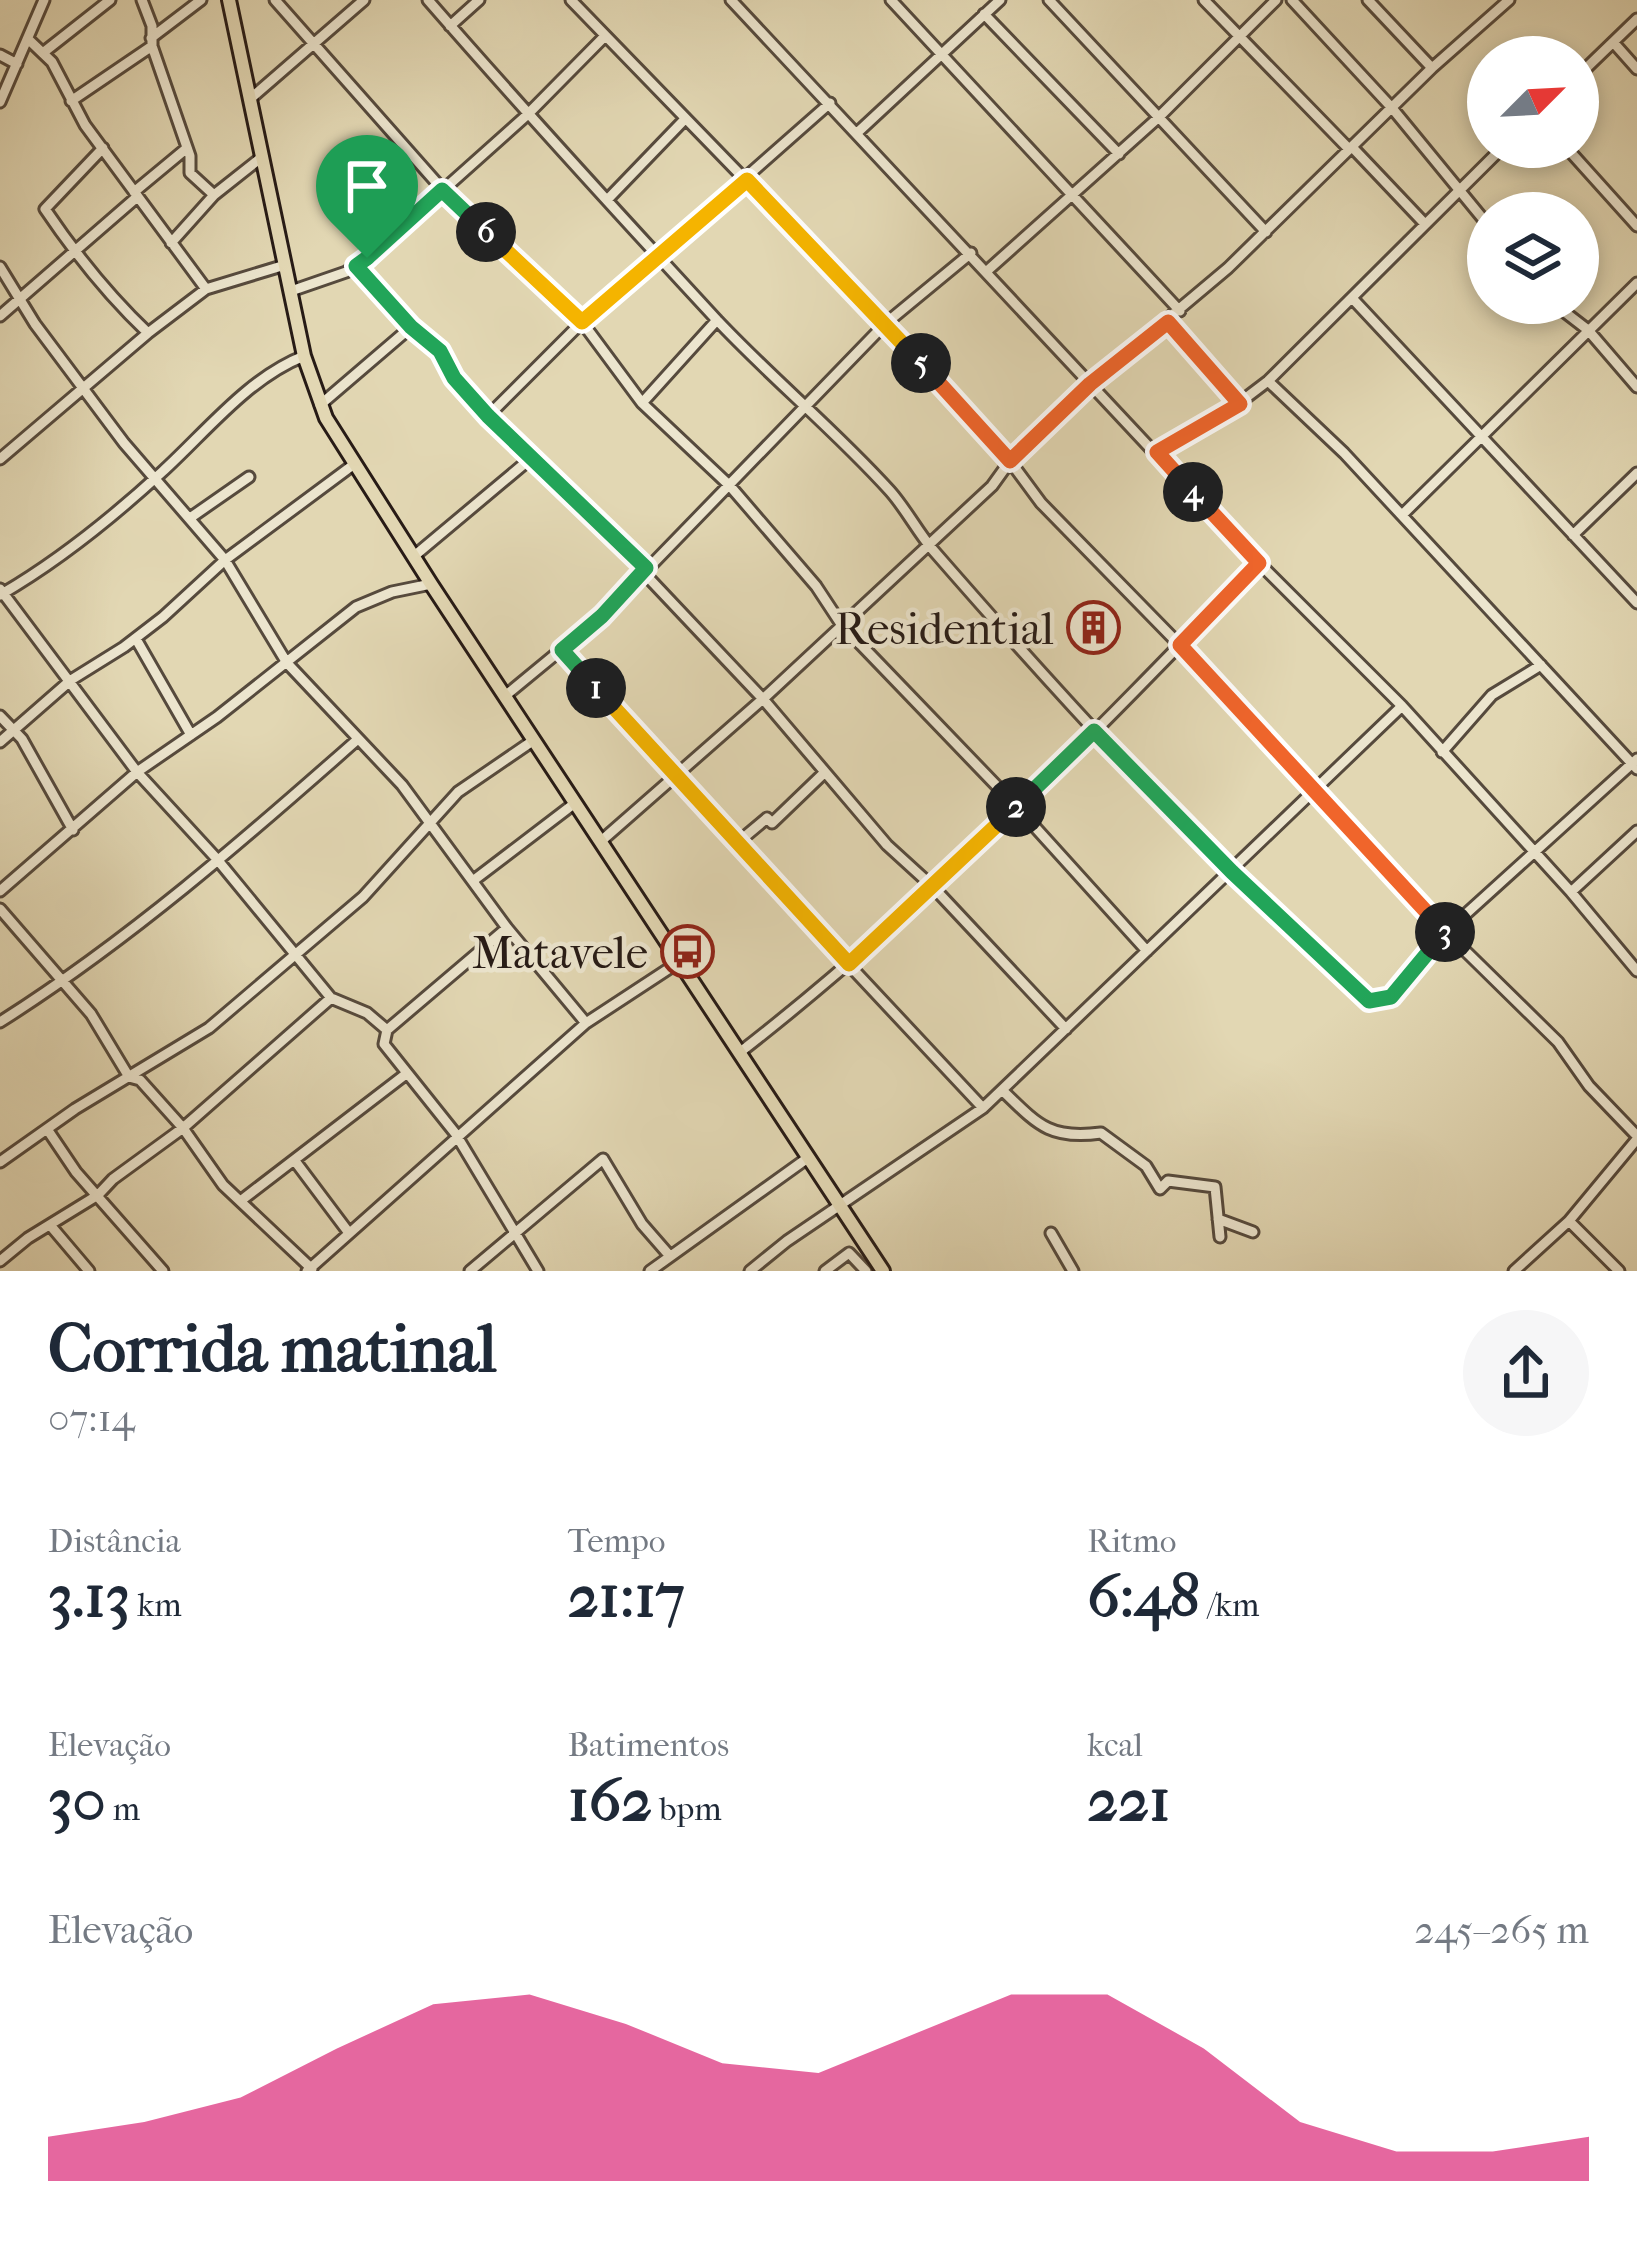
<!DOCTYPE html>
<html lang="pt">
<meta charset="utf-8">
<style>
:root{--surface:#fff;--page:#f6f6f7;--text:#1f2937;--muted:#747a83;--accent:#db2777}
body{margin:0;font-family:"IM FELL French Canon",serif;background:var(--page);color:var(--text);height:100vh;display:flex;flex-direction:column;font-size:45px;white-space:nowrap}
*{box-sizing:border-box;margin:0}
p{font-size:39px;color:var(--muted)}
.icon{flex:none;width:66px;height:66px;fill:none;stroke:currentColor;stroke-width:2;stroke-linecap:round;stroke-linejoin:round}
.map{position:relative;height:1271px;overflow:hidden}
.side{display:flex;flex-direction:column;background:var(--surface);flex:1}
.side>*{flex:none}
.needle{width:78px;rotate:66deg}
.fabs{position:absolute;left:1467px;top:36px;display:grid;gap:24px}
.fabs a{display:grid;place-items:center;width:132px;height:132px;border-radius:50%;background:var(--surface);box-shadow:0 6px 18px #0003;font-size:60px}
.pin{position:absolute;display:grid;place-items:center;width:102px;height:102px;color:#fff;margin:-123px -51px;border-radius:50% 50% 50% 0;rotate:-45deg;box-shadow:0 0 12px #0007}
.pin .icon{rotate:45deg}
.km{position:absolute;width:60px;height:60px;margin:-30px;border-radius:50%;background:#222;color:#fff;font-size:33px;line-height:60px;text-align:center}
.round{display:grid;place-items:center;flex:none;width:126px;height:126px;border-radius:63px;background:var(--page)}
.headline{display:flex;align-items:center;justify-content:space-between;height:204px;padding:0 48px}
h1{font-size:66px;font-weight:700;line-height:90px}
.metrics{display:grid;grid-template-columns:repeat(3,1fr);gap:18px;height:204px;padding:12px 48px}
.metrics div{display:grid;align-content:center}
.metrics b{font-size:60px;font-weight:700}
.metrics small{font-size:33px;font-weight:400}
.metrics p{font-size:33px}
.chart{height:336px;padding:24px 48px}
.chart p{display:flex;justify-content:space-between}
.chart svg{width:100%;height:216px;margin-top:12px;fill:var(--accent);opacity:.7}
.map>svg:first-child{display:block}
.lines{fill:none;stroke-linecap:round;stroke-linejoin:round}
.minor-casing{stroke:#564a3d;stroke-width:15}
.highway-casing{stroke:#271b16;stroke-width:18}
.minor{stroke:#ece5ce;stroke-width:9}
.highway{stroke:#e2d7b3;stroke-width:12}
.split-1-casing{stroke:#fff;stroke-width:24}
.split-2-casing{stroke:#fff;stroke-width:24}
.split-3-casing{stroke:#fff;stroke-width:24}
.split-4-casing{stroke:#fff;stroke-width:24}
.split-5-casing{stroke:#fff;stroke-width:24}
.split-6-casing{stroke:#fff;stroke-width:24}
.split-7-casing{stroke:#fff;stroke-width:24}
.split-1{stroke:#22a559;stroke-width:15}
.split-2{stroke:#f5b400;stroke-width:15}
.split-3{stroke:#22a559;stroke-width:15}
.split-4{stroke:#f0652b;stroke-width:15}
.split-5{stroke:#f0652b;stroke-width:15}
.split-6{stroke:#f5b400;stroke-width:15}
.split-7{stroke:#22a559;stroke-width:15}
.labels{text-anchor:middle;stroke-width:9;stroke-linejoin:round;paint-order:stroke}
.poi-label{font-size:45px;fill:#271b16;stroke:#ece5ce;text-anchor:end}
</style>
<div class="map">
<svg width="1637" height="1271" viewBox="0 0 1637 1271">
<rect width="100%" height="100%" fill="#e2d7b3"/>
<filter id="stains"><feTurbulence type="fractalNoise" baseFrequency=".00167" numOctaves="4"/><feColorMatrix values="0 0 0 0 .2 0 0 0 0 .09 0 0 0 0 .02 0 0 0 .5 -.17"/></filter>
<radialGradient id="worn" r=".72"><stop offset=".6" stop-color="#630" stop-opacity="0"/><stop offset="1" stop-color="#630" stop-opacity=".3"/></radialGradient>
<g class="lines">
<defs>
<path id="minor" d="M142,0l10,26v20l38,110v17l24,22
M275,0l168,190 139,132 60,81 88,83 86,100 25,38 175,182 131,145
M428,0c94,108 190,213 287,318 56,60 120,112 175,173 16,18 27,40 43,59 135,155 276,309 429,447l15,5 14,-5 55,-65 191,-173
M571,0l314,324 125,137 31,42 166,170 239,259 112,110 31,44 48,50
M731,0l506,541 165,165 169,186 66,79
M891,0l289,311
M1049,0l217,232
M1204,0l145,149
M1292,0l100,108 96,117
M1368,0l64,68
M984,14l135,140
M450,26l29,-26
M151,38l50,-38
M28,39l24,23 33,63 121,164
M1613,42l24,27
M44,52l66,-52
M0,55l17,9
M1578,76l59,-57
M250,99l114,-99
M71,101l81,-55
M0,102l44,-102
M858,132l142,-132
M1352,147l73,77
M1566,147l71,79
M103,148l-58,61c31,46 63,86 103,124
M134,192l53,-44
M607,200l78,-81
M171,243l43,-48 48,-38
M356,266l55,61 29,24 14,27 34,38 158,153
M0,267l35,57 89,119 101,117 62,103 115,122 105,143 79,95
M987,271l172,-154 117,-117
M291,291l55,-19 21,-14 160,-143 78,-79
M1352,298l285,305
M1553,303l35,27 49,57
M0,316l137,-119
M1168,322l72,82
M1268,381l76,72 293,316
M642,403l75,-83
M320,405l91,-78
M488,416l94,-94 248,-219
M1157,453l61,-34 50,-38 235,-234
M0,459l148,-126 58,-44 79,-24
M1402,515l235,-232
M190,518l59,-41
M1573,535l64,-62
M413,557l117,-98
M643,572l120,127 124,146 46,42 133,142
M0,589l137,183 79,86 115,140 36,15 20,17 -3,14 71,89 83,138
M0,595c57,-33 113,-78 162,-123 44,-40 86,-94 142,-116
M136,639l55,96
M562,650l174,194 247,264
M505,696l97,-80 283,-292 86,-71
M0,716l22,23 51,91
M0,742l71,-62 53,-33 39,-30 62,-57 128,-95
M1442,752l50,-57 49,-30
M600,842l163,-143 229,-213 18,-25 80,-77 138,-116 204,-200 77,-68
M736,844l31,-26 5,5 52,-50
M474,880l101,-77
M0,891l137,-119 80,-55 139,-110 36,-15 39,-8
M1571,892l66,-61
M0,909l91,105 38,63 11,3 43,48 40,57 89,84
M0,1022c128,-81 245,-183 358,-283
M387,1030l120,-102
M739,1053c188,-146 355,-319 520,-490
M1002,1090c36,35 48,50 99,43l45,33 14,23 8,-8 47,6 5,50
M47,1129l29,43 87,99
M295,1161l54,72
M0,1162l75,-53 134,-81 154,-131 95,-105 76,-52
M243,1199l163,-125
M1218,1219l35,13
M1569,1221l50,50
M50,1225l39,46
M1051,1233l22,38
M0,1261l28,-23 70,-43 15,-16 70,-51 148,-130
M307,1271l279,-248 93,-61
M470,1271l133,-112 39,65 27,31
M650,1271l159,-114
M750,1271l37,-30 196,-133 419,-402
M825,1271l24,-18 17,18
M1514,1271l55,-50 68,-82"/>
<path id="highway" d="M229,0l75,356 22,62 105,166 452,687"/>
</defs>
<use href="#minor" class="minor-casing"/>
<use href="#highway" class="highway-casing"/>
<use href="#minor" class="minor"/>
<use href="#highway" class="highway"/>
</g>
<g class="lines">
<defs>
<path id="split-1" d="M367,258l-11,8 55,61 29,24 14,27 34,38 158,152 -44,48 -40,34 34,38"/>
<path id="split-2" d="M596,688l253,276 167,-157"/>
<path id="split-3" d="M1016,807l78,-76 138,141 137,129 22,-4 54,-65"/>
<path id="split-4" d="M1193,492l66,71 -79,82 265,287"/>
<path id="split-5" d="M921,363l89,98 80,-77 78,-62 72,82 -83,48 36,40"/>
<path id="split-6" d="M486,232l96,90 165,-142 174,183"/>
<path id="split-7" d="M367,258l75,-68 44,42"/>
</defs>
<use href="#split-1" class="split-1-casing"/>
<use href="#split-2" class="split-2-casing"/>
<use href="#split-3" class="split-3-casing"/>
<use href="#split-4" class="split-4-casing"/>
<use href="#split-5" class="split-5-casing"/>
<use href="#split-6" class="split-6-casing"/>
<use href="#split-7" class="split-7-casing"/>
<use href="#split-1" class="split-1"/>
<use href="#split-2" class="split-2"/>
<use href="#split-3" class="split-3"/>
<use href="#split-4" class="split-4"/>
<use href="#split-5" class="split-5"/>
<use href="#split-6" class="split-6"/>
<use href="#split-7" class="split-7"/>
</g>
<defs>
<symbol id="building-ring" viewBox="-11 -11 22 22"><circle r="9.5" fill="#ece5ce" stroke="#8f2418" stroke-width="1.5"/><path d="M-4-6H4V6H1V3H-1V6H-4ZM-2.5-4.3h1.7v1.8h-1.7ZM.8-4.3h1.7v1.8H.8ZM-2.5-1h1.7V.8h-1.7ZM.8-1h1.7V.8H.8Z" fill="#8f2418"/></symbol>
<symbol id="bus-ring" viewBox="-11 -11 22 22"><circle r="9.5" fill="#ece5ce" stroke="#8f2418" stroke-width="1.5"/><path d="M-5-6H5V4H4V6H2V4H-2V6H-4V4H-5ZM-3.5-4V0h7V-4ZM-3.5 1.2v1.5H-2V1.2ZM2 1.2v1.5H3.5V1.2Z" fill="#8f2418"/></symbol>
</defs>
<g fill-rule="evenodd">
<use href="#building-ring" x="1064" y="598" width="59" height="59"/>
<use href="#bus-ring" x="658" y="922" width="59" height="59"/>
</g>
<g class="labels">
<g class="poi-label">
<text x="1054" y="644">Residential</text>
<text x="648" y="968">Matavele</text>
</g>
</g>
<rect width="100%" height="100%" filter="url(#stains)"/>
<rect width="100%" height="100%" fill="url(#worn)"/>
</svg>
<div class="fabs">
<a><svg class="needle" viewBox="-14 -14 28 28"><path d="M0-13l5 13h-10z" fill="#e53935"/><path d="M0 13l5-13h-10z" fill="#747a83"/></svg></a>
<a><svg class="icon" aria-label="layers" viewBox="0 0 24 24"><path d="M12 4l9 5-9 5-9-5zM3 14l9 5 9-5"/></svg></a>
</div>
<div class="pin" style="left:367px;top:258px;background:#1e9e55"><svg class="icon" aria-label="arrive" viewBox="0 0 24 24"><path d="M6 21V4h12l-3 4 3 4H6"/></svg></div>
<b class="km" style="left:596px;top:688px">1</b>
<b class="km" style="left:1016px;top:807px">2</b>
<b class="km" style="left:1445px;top:932px">3</b>
<b class="km" style="left:1193px;top:492px">4</b>
<b class="km" style="left:921px;top:363px">5</b>
<b class="km" style="left:486px;top:232px">6</b>
</div>
<section class="side">
<div class="headline"><div><h1>Corrida matinal</h1><p>07:14</p></div><a class="round"><svg class="icon" aria-label="share" viewBox="0 0 24 24"><path d="M12 15V3M7 8l5-5 5 5M5 13v7h14v-7"/></svg></a></div>
<div class="metrics">
<div><p>Distância</p><b>3.13<small> km</small></b></div>
<div><p>Tempo</p><b>21:17</b></div>
<div><p>Ritmo</p><b>6:48<small> /km</small></b></div>
</div>
<div class="metrics">
<div><p>Elevação</p><b>30<small> m</small></b></div>
<div><p>Batimentos</p><b>162<small> bpm</small></b></div>
<div><p>kcal</p><b>221</b></div>
</div>
<div class="chart"><p><span>Elevação</span>245–265 m</p>
<svg viewBox="0 0 160 44" preserveAspectRatio="none"><path d="M0 44V35L10 32L20 27L30 17L40 8L50 6L60 12L70 20L80 22L90 14L100 6L110 6L120 17L130 32L140 38L150 38L160 35V44z"/></svg>
</div>
</section>
